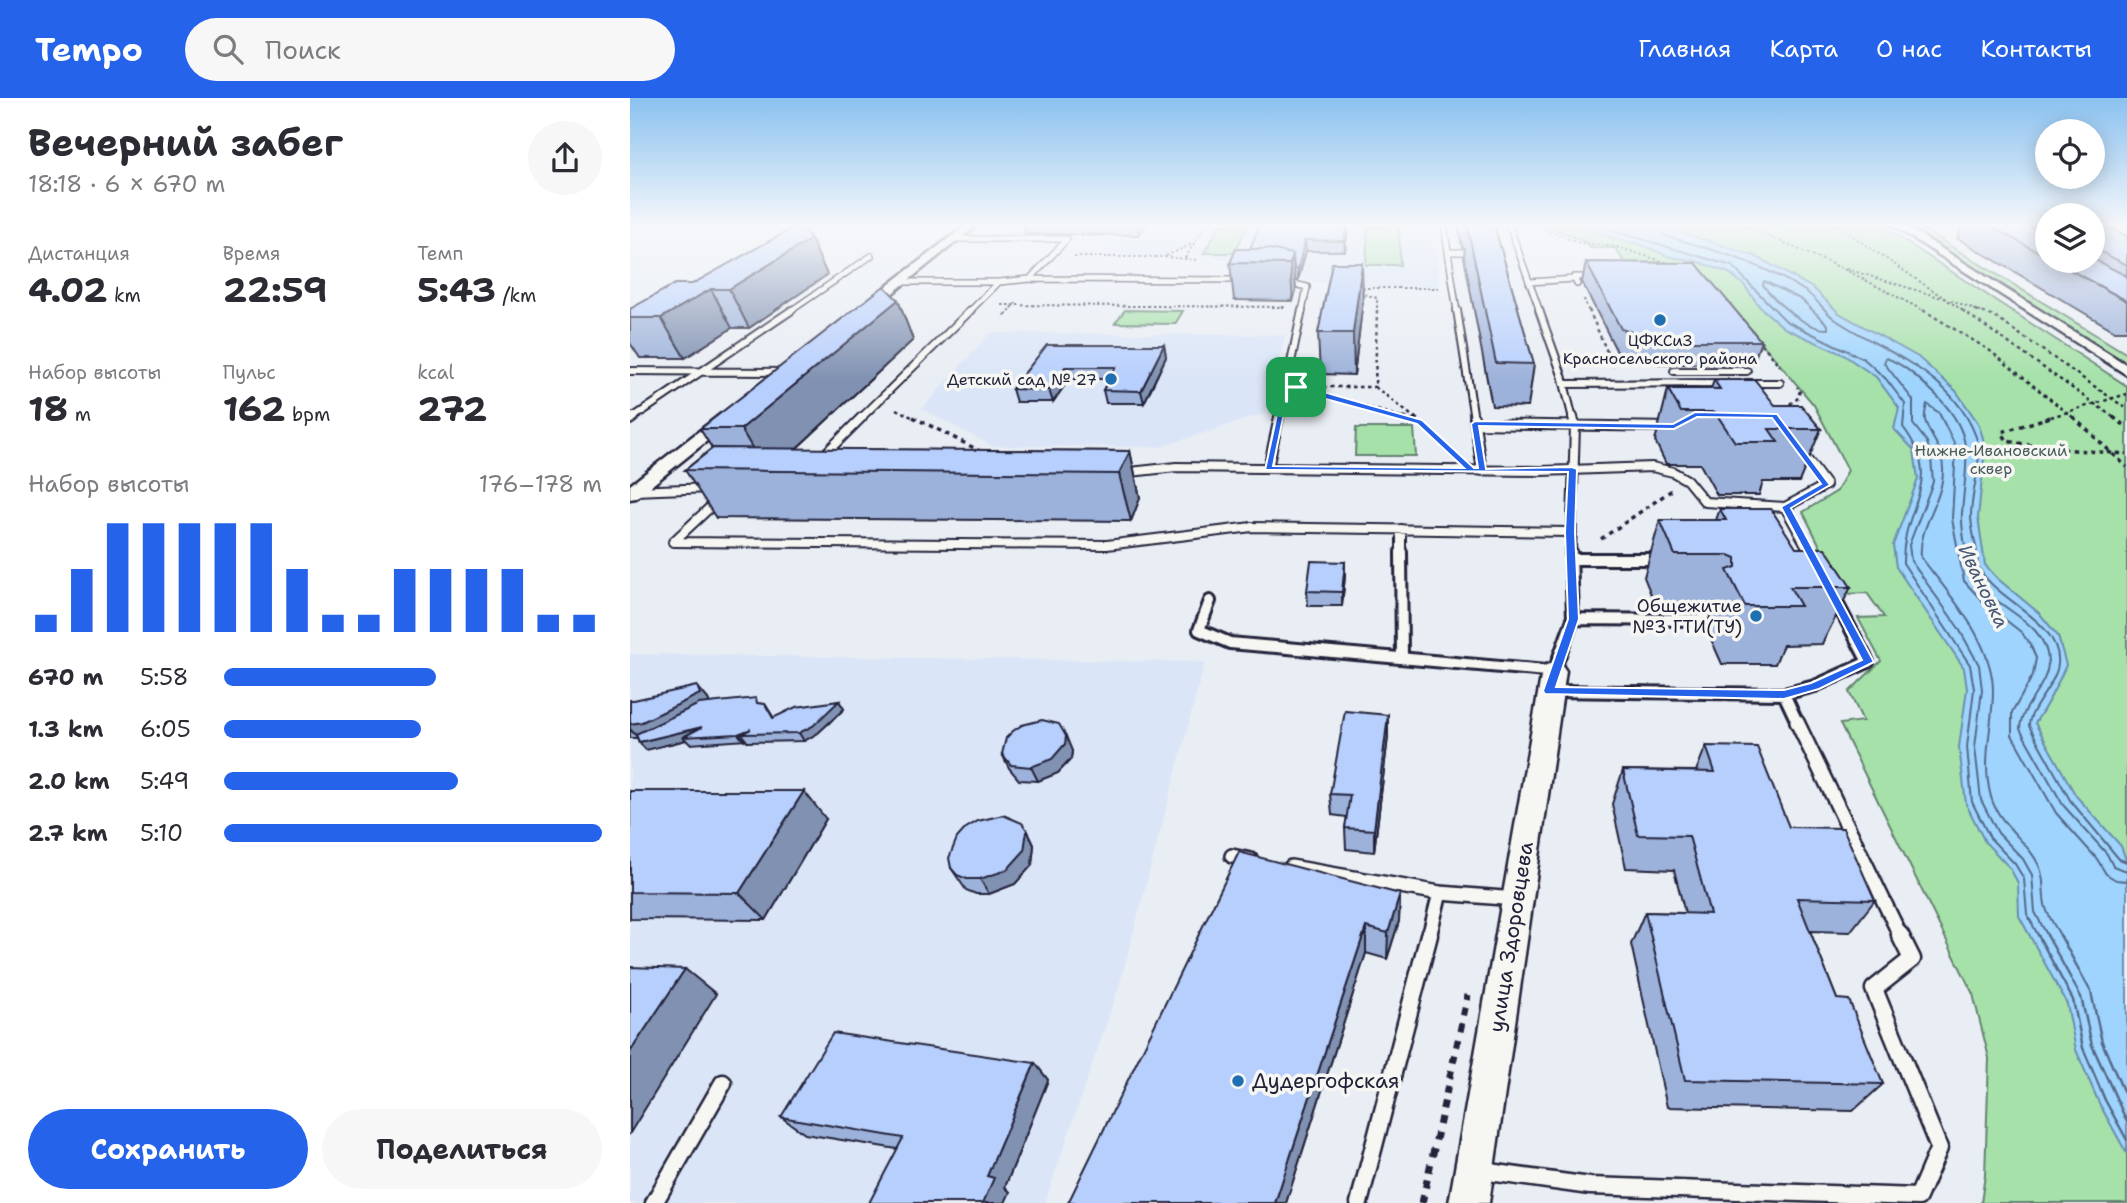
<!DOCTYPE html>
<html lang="ru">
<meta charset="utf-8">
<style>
:root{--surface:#fff;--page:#f7f7f7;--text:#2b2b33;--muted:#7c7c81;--accent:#2563eb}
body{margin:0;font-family:"Shantell Sans",sans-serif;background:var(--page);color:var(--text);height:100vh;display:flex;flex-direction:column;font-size:26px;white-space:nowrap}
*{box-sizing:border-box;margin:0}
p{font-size:23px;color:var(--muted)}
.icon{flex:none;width:38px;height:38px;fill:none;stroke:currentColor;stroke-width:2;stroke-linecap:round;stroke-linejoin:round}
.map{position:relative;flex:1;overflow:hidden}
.details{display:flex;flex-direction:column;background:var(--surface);width:630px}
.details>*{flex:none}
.buttons{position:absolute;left:1405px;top:21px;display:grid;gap:14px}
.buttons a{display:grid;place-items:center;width:70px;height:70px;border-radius:50%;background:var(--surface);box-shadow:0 4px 18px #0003;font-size:35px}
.pin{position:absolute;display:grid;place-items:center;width:60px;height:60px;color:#fff;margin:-30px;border-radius:14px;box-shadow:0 4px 10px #0006}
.round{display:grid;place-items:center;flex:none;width:74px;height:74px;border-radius:37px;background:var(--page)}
.summary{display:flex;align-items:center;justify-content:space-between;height:119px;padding:0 28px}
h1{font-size:38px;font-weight:700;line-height:52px}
.metrics{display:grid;grid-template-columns:repeat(3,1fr);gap:10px;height:119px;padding:7px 28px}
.metrics div{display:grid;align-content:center}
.metrics b{font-size:35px;font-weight:700}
.metrics small{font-size:19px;font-weight:400}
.metrics p{font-size:19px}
.chart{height:196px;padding:14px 28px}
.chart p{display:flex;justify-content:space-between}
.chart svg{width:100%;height:126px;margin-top:7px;stroke:var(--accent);stroke-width:6}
.cta{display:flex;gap:14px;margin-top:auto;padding:14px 28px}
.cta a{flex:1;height:80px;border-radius:42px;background:var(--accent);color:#fff;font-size:28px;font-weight:700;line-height:80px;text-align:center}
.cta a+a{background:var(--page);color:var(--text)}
ul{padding:0 28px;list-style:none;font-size:23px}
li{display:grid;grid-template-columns:112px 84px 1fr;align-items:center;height:52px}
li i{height:18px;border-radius:9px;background:var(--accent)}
header{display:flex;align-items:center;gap:42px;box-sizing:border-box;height:98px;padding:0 35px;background:var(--accent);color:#fff}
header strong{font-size:33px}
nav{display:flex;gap:38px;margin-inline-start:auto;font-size:24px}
.search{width:490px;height:63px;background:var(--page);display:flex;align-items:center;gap:18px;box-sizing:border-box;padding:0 24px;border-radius:38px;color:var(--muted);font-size:26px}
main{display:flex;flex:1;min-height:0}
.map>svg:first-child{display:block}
.built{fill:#dae5f7}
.green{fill:#a5e1a8;stroke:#648272;stroke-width:2}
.water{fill:#9ed4fd;stroke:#6c8daf;stroke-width:2}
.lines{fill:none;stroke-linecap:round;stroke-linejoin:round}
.shore-far1{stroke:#546989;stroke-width:2}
.shore{stroke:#546989;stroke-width:2.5}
.service-far5-casing{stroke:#22223b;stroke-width:8}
.service-far4-casing{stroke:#22223b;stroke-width:10}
.service-far3-casing{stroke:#22223b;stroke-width:12}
.service-far2-casing{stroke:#22223b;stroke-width:16}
.service-far1-casing{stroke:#22223b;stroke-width:18}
.service-casing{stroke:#22223b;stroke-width:21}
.minor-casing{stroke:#22223b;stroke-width:5}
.path-far3{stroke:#22223b;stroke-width:2;stroke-dasharray:2.5 2.5;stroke-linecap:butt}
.path-far2{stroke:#22223b;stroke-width:2.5;stroke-dasharray:3.5 3.5;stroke-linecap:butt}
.path-far1{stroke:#22223b;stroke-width:3.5;stroke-dasharray:4.5 4.5;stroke-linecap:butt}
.path{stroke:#22223b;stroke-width:7;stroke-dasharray:8 8;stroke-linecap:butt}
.service-far5{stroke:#f6f6f2;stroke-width:5}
.service-far4{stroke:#f6f6f2;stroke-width:6}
.service-far3{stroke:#f6f6f2;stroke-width:8}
.service-far2{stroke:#f6f6f2;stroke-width:10}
.service-far1{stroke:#f6f6f2;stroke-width:13}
.service{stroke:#f6f6f2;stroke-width:16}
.minor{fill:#f6f6f2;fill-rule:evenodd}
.wall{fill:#9db2da;stroke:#22223b;stroke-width:2}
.shaded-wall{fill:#8091b1;stroke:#22223b;stroke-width:2}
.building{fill:#b7cffd;stroke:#22223b;stroke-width:2}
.route{fill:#2563eb;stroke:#fff;stroke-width:2;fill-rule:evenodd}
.poi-dot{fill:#1f6fb2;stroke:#f6f6f2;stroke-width:2.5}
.labels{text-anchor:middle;stroke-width:7;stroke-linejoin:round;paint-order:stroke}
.far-poi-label{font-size:16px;fill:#22223b;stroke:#f6f6f2}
.far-park-label{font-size:16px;fill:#495b5c;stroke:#f6f6f2}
.poi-label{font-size:18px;fill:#22223b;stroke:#f6f6f2;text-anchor:end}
.water-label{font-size:19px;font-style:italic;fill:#475775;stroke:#f6f6f2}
.near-street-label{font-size:21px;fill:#22223b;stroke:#f6f6f2}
.near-poi-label{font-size:21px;fill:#22223b;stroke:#f6f6f2;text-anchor:start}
</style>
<header>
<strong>Tempo</strong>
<div class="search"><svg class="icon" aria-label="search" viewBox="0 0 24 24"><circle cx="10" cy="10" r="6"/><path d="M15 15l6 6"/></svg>Поиск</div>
<nav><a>Главная</a><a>Карта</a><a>О нас</a><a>Контакты</a></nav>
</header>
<main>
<section class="details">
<div class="summary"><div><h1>Вечерний забег</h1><p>18:18 · 6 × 670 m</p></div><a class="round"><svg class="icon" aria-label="share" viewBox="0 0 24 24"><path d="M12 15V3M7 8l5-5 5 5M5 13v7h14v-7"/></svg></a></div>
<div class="metrics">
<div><p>Дистанция</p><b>4.02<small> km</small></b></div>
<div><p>Время</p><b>22:59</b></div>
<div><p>Темп</p><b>5:43<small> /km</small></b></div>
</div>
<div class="metrics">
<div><p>Набор высоты</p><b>18<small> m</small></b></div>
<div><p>Пульс</p><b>162<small> bpm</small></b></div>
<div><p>kcal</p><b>272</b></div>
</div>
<div class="chart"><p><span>Набор высоты</span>176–178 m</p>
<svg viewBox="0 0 160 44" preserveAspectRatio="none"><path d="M5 44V38M15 44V22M25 44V6M35 44V6M45 44V6M55 44V6M65 44V6M75 44V22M85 44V38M95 44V38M105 44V22M115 44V22M125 44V22M135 44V22M145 44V38M155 44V38"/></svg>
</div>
<ul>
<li><b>670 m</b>5:58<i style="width:56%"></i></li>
<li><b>1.3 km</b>6:05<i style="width:52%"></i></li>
<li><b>2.0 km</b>5:49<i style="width:62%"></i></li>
<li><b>2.7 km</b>5:10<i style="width:100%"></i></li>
</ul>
<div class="cta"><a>Сохранить</a><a>Поделиться</a></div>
</section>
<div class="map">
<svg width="1497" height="1105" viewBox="0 0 1497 1105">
<rect width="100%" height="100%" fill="#e9eef4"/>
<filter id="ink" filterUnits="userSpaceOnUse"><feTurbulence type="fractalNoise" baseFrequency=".0143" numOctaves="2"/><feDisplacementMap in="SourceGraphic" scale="14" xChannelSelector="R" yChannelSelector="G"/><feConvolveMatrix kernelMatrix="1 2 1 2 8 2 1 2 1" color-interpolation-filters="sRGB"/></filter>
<g filter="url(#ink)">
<path class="built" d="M367,127h207l-17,27 -25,4h-54l7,-10 -46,-1 3,-4 -94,-1z
M584,127h177l42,5 7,56h-102l-140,-32z
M360,235l295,2 -19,78 -106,34 -168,-1 -70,-37z
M0,556l575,8 -85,321 -75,220h-415z"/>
<path class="green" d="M590,127h28l-14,28h-30z
M916,127h334l247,161v817h-146l4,-28 4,-117 -16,-64 -133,-270 23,-3 -14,-29 32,-31 -23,-43 26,-1 -17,-24 -23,1 -41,-82 34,-21 11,-21 -34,-65 -101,-120 -83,-15 -15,-22h-25l-4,-6z
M1277,127h9l211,129v9z
M738,129h31l1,38h-34z
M495,212l58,1 -8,13 -60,-1z
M726,330h58l2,28h-61z"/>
<path class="water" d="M946,127h82l97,31 58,32 26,25 79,44 38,34 22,32 5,15 1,22 -6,57 7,48 13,14 42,35 18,22 8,29c-9,21 -19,40 -31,58l41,73 45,50 6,17v291l-28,-51 -23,-53 -9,-46 -48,-88 -1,-33 -8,-15 -25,-26 -19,-38 -7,-57 8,-58 -3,-21 -68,-101 -3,-22 25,-66 -4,-29 -20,-21 5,-21 -23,-31 -34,-23 -58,-26 -24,-21 -16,-22 -15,-12 -33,-12 -25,-4 -32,-13 -24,-5z"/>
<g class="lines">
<path class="shore-far1" d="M964,127l138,41 54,55 78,38 22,20 19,25 -2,23c43,57 -1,76 0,136l67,102 4,24 -7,58 5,55 18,36 25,26 9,15 3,35 12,23
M1027,127l5,10c50,14 99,28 143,56 12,8 20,21 31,29 51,34 117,53 140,117 8,23 -5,54 -5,79 0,10 3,21 5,31 1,7 1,16 3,21 16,32 83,53 79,96 -2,21 -29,44 -29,62l41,74 49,59 8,3
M1134,183l38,19 26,25v4c-21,1 -53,-27 -65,-44z
M1418,839l-13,-25 -3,-37 -9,-16 -25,-26 -17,-33 -6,-53 7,-57 -3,-25 -21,-38 -47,-66 -2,-16 24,-63 -2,-24 -4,-16 -14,-18v-24l-29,-37 2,-5c18,6 33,21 47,34 44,42 33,67 29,121 -1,12 4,41 7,53 12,42 77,48 79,95 1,25 -27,43 -28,68l43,76 44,49 6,12 14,5
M1431,839c-5,-9 -12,-19 -15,-29 -4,-11 -1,-25 -5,-37 -9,-28 -41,-43 -50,-74 -10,-36 2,-71 2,-106 0,-50 -44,-96 -72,-134 -3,-29 21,-55 22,-85 1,-26 -13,-33 -18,-52 -1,-4 1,-11 2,-16l12,9 17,34 -4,72 12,62 20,22 37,29 9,12 6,14 -3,17 -21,38v22l44,78 41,46 9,15 10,6 11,1"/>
<path class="shore" d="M1408,837l35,65 10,48 22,52 22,40
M1417,837l34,62 11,48 35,77
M1430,837l31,57 11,50 25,58"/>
<defs>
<path id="service-far5" d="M814,127l13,87
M879,127l31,87
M324,141h113l-37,40 -31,3
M818,154h16
M400,181l214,1
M651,183l26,6 -5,25
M270,184h99l-30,30
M899,184l46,-3
M947,186l-3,-7h23
M159,214l82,-56"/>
<path id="service-far4" d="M827,212l17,109
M909,212l23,65 11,44
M0,273l154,1
M1044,273h73
M1115,285h35
M934,286l162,-1
M1,321l161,-109
M230,321l111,-109
M649,321l23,-109"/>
<path id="service-far3" d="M844,319l8,54
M0,322l4,-3
M845,326l197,3
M191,360l41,-41
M638,370l11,-51
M491,375l55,-6 365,4 111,-4 21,5 14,8 18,22 80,5 41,-22 -26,-35
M4,393l77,-3
M90,400l-47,44 434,3 145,-18 318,5
M1155,409l26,47
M771,431v25
M941,456l4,-128 -2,-9"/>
<path id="service-far2" d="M771,454l1,106
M1180,454l4,8
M941,461h81l10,-3
M580,503l-11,29 31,13 316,28
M943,521l135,1
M924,573l19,-52 -2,-67
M919,593l235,3 14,30
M1154,596l31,-8 53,-24 -33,-63"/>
<path id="service-far1" d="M1167,624l104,215
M602,758l19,4
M661,769l149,26 76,6
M799,839l11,-44"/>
<path id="service" d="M852,1073l108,15 328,11 21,-49 -65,-159 38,-30 -12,-24
M24,1105l69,-120
M729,1105l70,-268"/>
<path id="minor" d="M336,127h11l-109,88h-8v-6z
M1262,127h12l223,140v10z
M97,314l8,5 -2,3 -97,78 -6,1v-14l91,-71z
M924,565l8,2 4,6 -77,532h-40l93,-532 4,-6z"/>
</defs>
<use href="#service-far5" class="service-far5-casing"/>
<use href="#service-far4" class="service-far4-casing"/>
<use href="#service-far3" class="service-far3-casing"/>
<use href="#service-far2" class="service-far2-casing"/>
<use href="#service-far1" class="service-far1-casing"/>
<use href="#service" class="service-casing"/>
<use href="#minor" class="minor-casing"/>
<path class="path-far3" d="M905,127l41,17 41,5 54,17
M1113,127l107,47 76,40
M1206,127l129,87
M1129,133l30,-6
M451,138h23
M536,158l28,-13
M444,159h91l33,3
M555,160l21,-33
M1217,171l95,29
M727,190h82
M730,195l17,5v14
M954,201l5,13
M1321,202l30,12
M372,207l285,2
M379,214l7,-9"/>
<path class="path-far2" d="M747,212l-2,77 41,32
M959,212l25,58
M1293,212l66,40 86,69
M1332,212l154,109
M1346,212l19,7 132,92
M375,218l5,-6
M1127,240l23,28
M672,289h73
M673,291l105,30
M1154,310l13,-9 3,-8 -3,-4
M266,311l20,10
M1414,321l83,-25"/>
<path class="path-far1" d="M283,319l69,35
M772,319l13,4
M784,319l38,35
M1420,319l-48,15 5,9 40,7 80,6
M1443,319l54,50
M1483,319l14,10
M971,441l71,-49"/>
<path class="path" d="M792,1105l46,-208"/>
<use href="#service-far5" class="service-far5"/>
<use href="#service-far4" class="service-far4"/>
<use href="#service-far3" class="service-far3"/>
<use href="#service-far2" class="service-far2"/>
<use href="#service-far1" class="service-far1"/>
<use href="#service" class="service"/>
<use href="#minor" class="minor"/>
</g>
<path class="wall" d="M393,127h123l-7,10 -113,-1z
M828,127h36l40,139 -6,43 -36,-1 -28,-149 1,-9 -3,-1z
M1333,127h85v36h6l73,40v30h-12l-158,-93z
M1463,127l34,11v65l-34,-40z
M718,130l-3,23h-39l-8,29 -3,-1 1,11 -3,11 -59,-1 -4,-37 20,-14z
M181,141l16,36 -78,53h-17l-47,30h-45l-10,-15v-34z
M956,164l175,79 -8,23h-94l-42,-12 -35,-70z
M268,202l15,40 -117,109 334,2 10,47 -9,23 -415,-3 -31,-48 27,-22 -12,-19z
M733,202l-9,75 -34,-1 -2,-41z
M417,247h117l2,12 -22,46h-38l-3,-13 6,-11h-40l-16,23h-37l-4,-13z
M1084,282l61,25 46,24 -22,53h-36l-4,13h-42l-17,-31h-34l-11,-23 13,-52h43z
M1090,411l76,39 55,39 -29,57 -39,1 -8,19h-53l-16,-36 5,-14 -3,-2h-50l-14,-35 16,-57h56z
M715,464v14l-3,30h-34l-1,-15z
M78,601l1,4 56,1 9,14 65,-17 5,8 -26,24 -14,8 -57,1 -1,-2 -56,4 -4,-4 -40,10 -7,-8 -2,-4h-7v-38z
M758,617v22l-14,115 -28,-3 -1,-21 2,-11 -15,-2 -2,-21z
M1076,648l83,81 86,73 -25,32 -40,-1 27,68 46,85 -30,27 -186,-4 -36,-163 14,-32 40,1 -11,-43 -48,-2 -14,-64 11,-34 73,1z
M442,653l-1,8 -13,14 -20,8 -19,-1 -10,-12 -7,-14z
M0,693l196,28 -60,101 -136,-1z
M397,732l7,15 -2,20 -17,19 -26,10h-13l-10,-4 -15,-22z
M770,796l-1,27 -12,38 -21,-6 -80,250h-218z
M405,965l13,17 -43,107 5,5 -113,-43 -92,-15 -24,-17z"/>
<path class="shaded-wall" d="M507,127h9l-7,10z
M717,127h1v3l-3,23 -1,-10z
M181,141l16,36 -78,53 -20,-39z
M675,142l1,11 -8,29v-11z
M663,156l3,36 -3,11 -3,-37z
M732,165l1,37 -9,75 -1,-42z
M81,191l21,39 -47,30 -24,-40z
M268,202l15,40 -141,131h-6l-25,-42z
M534,247l2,12 -22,46 -3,-12z
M435,269l4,12 -16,23 -4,-12z
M500,353l10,47 -9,23 -12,-47z
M715,464v14l-3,30v-14z
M67,588l11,13 3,8 -72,32 -9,-10v-5z
M209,603l5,8 -26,24 -14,8 -5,-8z
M758,617v22l-14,115v-22z
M72,629l-19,10 3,3 -40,10 -7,-8z
M121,631l-10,5 5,6 -2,1 -6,-7z
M436,638l6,15 -1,8 -13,14 -20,8 -7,-14z
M174,693l22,28 -60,101 -27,-27z
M397,732l7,15 -2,20 -17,19 -26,10 -9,-15z
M770,796l-1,27 -12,38 1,-26z
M736,829v26l-80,250h-11z
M55,871l31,25 -86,139v-81z
M405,965l13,17 -43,107 5,5 -5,11h-22l4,-27z"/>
<path class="building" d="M168,127h3l10,14 -82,50h-18l-50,29h-31v-9l45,-25h17z
M630,127h87l-3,16 -39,-1 -7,29h-4l-1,-15 -24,-5h-19z
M837,127h27l40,139 -38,-1z
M1358,127h38l22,11v21z
M1463,127h10l24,11v29l-34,-17z
M606,151h33l24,5 -3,10 -60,-1z
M1463,161l34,17v25l-73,-40h39z
M956,164l110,1 65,78h-96l-44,-12z
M702,165h30l-9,70h-35z
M254,188l14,14 -157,129h-41z
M417,247h117l-23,46 -38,-1 13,-23h-51l-16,23 -37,-1z
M1084,282h41l20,25h26l20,24h-52l9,13h-43l-20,-30h-34l-13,-23h52z
M83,350l417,3 -11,23 -434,-4z
M1090,411h51l25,39h29l26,39h-61l11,19h-56l-18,-36 9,-3v-9l-7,-3h-54l-15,-35h66z
M681,463l34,1 -3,30 -35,-1z
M67,588l3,8 -58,28 -12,2v-24h4z
M126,600l1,5 8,1 8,14 23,-11 43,-6 -26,25 -14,7 -58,1 10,-5 -13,5 -55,3 19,-10 -63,15 -3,-8 63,-30z
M715,613l43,4 -14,115 -29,-2 5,-33 -20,-1z
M412,622l17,4 7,12 -1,8 -13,15 -21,8 -20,-2 -9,-11 4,-16 7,-7 9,-6z
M1076,648l51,1 32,80 54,1 32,72 -78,-2 40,101 12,1 34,84 -198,-4 -40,-168 65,2 -21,-78 -51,-1 -15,-65 92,2z
M0,693h174l-65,102 -109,-1z
M373,717l19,8 5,7 -3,21 -17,19 -27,9h-13l-10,-4 -6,-7 -2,-10 8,-20 9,-10 12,-7z
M609,754l161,42 -12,39 -22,-6 -91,276h-207z
M0,869l55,2 -55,83z
M203,935l202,30 -48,113 7,2 -11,25h-114l34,-65 -122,-21z"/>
</g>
<linearGradient id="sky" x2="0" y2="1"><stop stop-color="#8ac1f0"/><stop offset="0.45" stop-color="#f5f7fa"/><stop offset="1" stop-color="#f5f7fa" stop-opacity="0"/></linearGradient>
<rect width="1497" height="282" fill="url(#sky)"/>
<path class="route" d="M656,286l13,1 123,35 52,48h4l-7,-44 4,-3 198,3 22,-12 82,2 53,71 -39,23 83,154 -55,27 -35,10 -239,-5 -2,-3 25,-72 -3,-87 3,-60 -303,-2 18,-83zM659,291l128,35 47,44 -191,-2zM1067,319l75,1 49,66 -40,23 81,153 -51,23 -27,7 -228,-3 23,-68 -4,-87 2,-63 -5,-2 -86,2 -7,-43 195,3z"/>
<g class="poi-dot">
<circle cx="1030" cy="222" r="7"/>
<circle cx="481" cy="281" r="7"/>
<circle cx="1126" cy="518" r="7"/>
<circle cx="608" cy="983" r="7"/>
</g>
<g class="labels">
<g class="far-poi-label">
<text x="1030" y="248">ЦФКСиЗ<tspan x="1030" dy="18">Красносельского района</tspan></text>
<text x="467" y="287" text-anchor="end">Детский сад № 27</text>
</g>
<g class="far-park-label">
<text x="1361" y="358">Нижне-Ивановский<tspan x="1361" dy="18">сквер</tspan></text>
</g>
<g class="poi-label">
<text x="1112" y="514">Общежитие<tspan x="1112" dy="21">№3 ГТИ(ТУ)</tspan></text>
</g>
<g class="water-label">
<text transform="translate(1354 488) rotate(64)" y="7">Ивановка</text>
</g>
<g class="near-street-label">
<text transform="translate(881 839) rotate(-81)" y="7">улица Здоровцева</text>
</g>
<g class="near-poi-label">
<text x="622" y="990">Дудергофская</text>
</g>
</g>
</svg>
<div class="buttons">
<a><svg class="icon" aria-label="locate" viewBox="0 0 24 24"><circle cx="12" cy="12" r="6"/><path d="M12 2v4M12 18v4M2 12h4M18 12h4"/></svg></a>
<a><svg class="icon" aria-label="layers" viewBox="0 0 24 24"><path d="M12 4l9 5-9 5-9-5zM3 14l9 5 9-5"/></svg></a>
</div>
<div class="pin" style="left:666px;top:289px;background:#1e9e55"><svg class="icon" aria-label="arrive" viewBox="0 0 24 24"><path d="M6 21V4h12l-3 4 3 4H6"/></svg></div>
</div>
</main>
